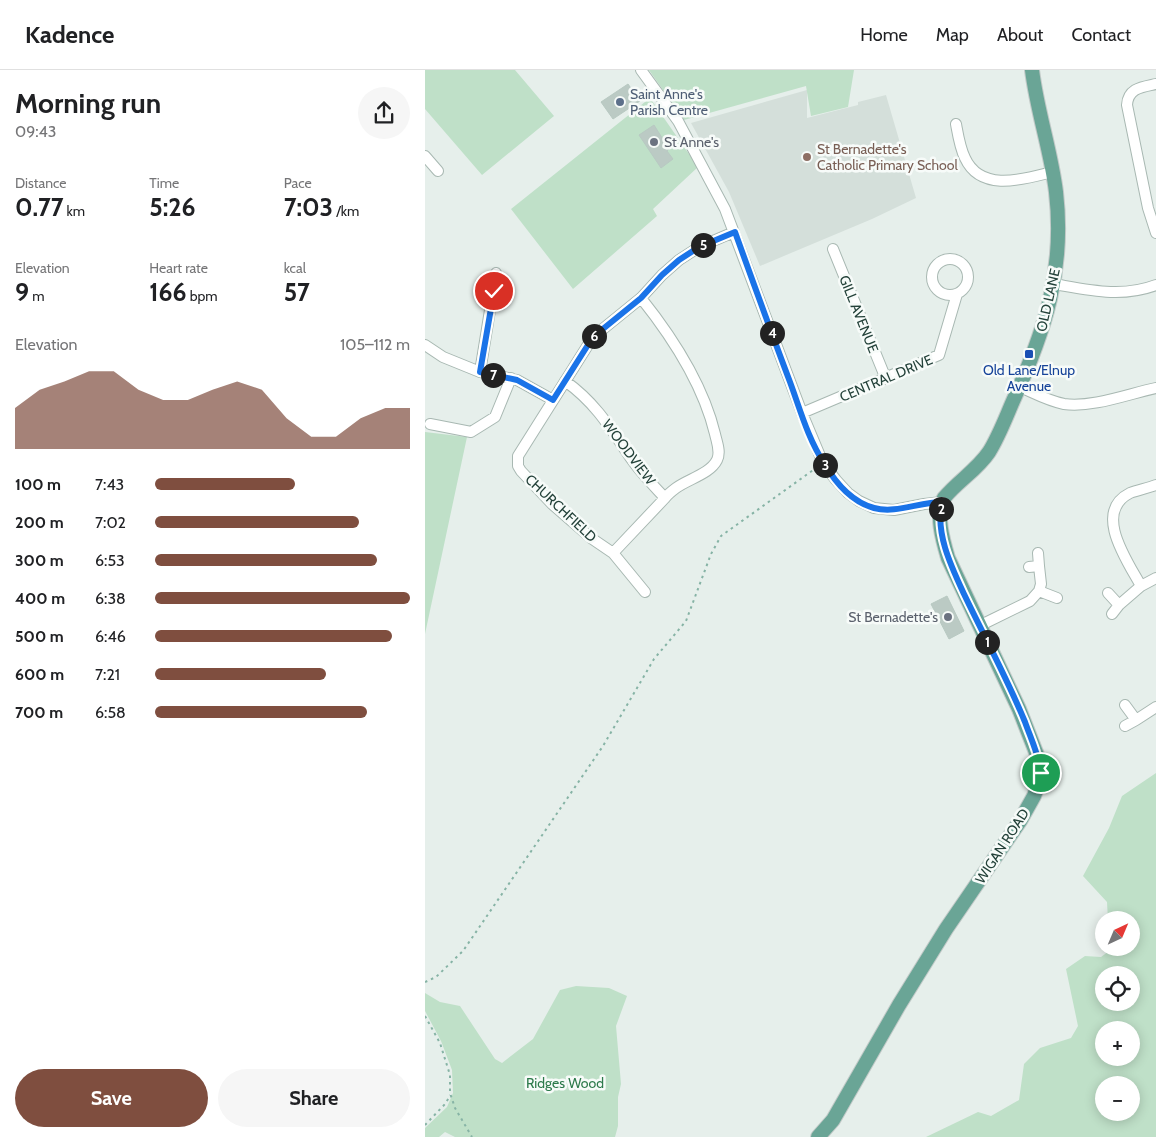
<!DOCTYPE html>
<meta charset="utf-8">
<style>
:root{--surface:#fff;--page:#f6f6f6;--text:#202124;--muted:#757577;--line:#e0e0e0;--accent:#7f4e3f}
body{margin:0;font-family:Cabin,sans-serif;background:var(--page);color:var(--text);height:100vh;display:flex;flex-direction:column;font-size:19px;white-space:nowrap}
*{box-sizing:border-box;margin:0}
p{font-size:16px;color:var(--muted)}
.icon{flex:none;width:28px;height:28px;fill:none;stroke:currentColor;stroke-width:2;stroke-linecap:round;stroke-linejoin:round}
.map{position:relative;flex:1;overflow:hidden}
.drawer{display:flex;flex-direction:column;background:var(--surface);width:425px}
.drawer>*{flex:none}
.needle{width:32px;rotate:44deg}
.controls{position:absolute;left:670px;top:841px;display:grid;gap:10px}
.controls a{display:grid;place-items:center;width:45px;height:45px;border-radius:50%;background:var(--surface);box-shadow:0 2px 12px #0003;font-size:25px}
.pin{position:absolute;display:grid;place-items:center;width:42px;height:42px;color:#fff;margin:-21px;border:2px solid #fff;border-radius:50%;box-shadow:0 1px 5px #0007}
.km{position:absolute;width:25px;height:25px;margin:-12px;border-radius:50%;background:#222;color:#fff;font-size:14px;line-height:25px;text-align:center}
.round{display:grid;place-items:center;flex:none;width:52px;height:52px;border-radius:26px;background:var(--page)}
.head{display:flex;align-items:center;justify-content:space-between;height:85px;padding:0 15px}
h1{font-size:28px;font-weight:700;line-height:38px}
.figures{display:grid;grid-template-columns:repeat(3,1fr);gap:8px;height:85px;padding:5px 15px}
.figures div{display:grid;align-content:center}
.figures b{font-size:25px;font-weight:700}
.figures small{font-size:14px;font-weight:400}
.figures p{font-size:14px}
.chart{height:140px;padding:10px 15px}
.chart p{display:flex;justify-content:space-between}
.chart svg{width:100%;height:90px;margin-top:5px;fill:var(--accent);opacity:.7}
.button{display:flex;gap:10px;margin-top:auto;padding:10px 15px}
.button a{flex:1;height:58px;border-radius:30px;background:var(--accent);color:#fff;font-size:20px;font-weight:700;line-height:58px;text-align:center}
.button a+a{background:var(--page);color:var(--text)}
ul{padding:0 15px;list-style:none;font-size:16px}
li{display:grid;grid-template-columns:80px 60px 1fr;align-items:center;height:38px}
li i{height:12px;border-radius:6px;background:var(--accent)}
header{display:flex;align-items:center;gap:30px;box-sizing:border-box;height:70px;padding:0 25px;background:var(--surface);border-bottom:1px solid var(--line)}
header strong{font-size:24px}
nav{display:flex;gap:28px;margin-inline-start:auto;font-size:18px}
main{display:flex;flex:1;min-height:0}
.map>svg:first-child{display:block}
.built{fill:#d4dfda}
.green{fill:#bfe0c8;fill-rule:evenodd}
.building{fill:#bbcac4;stroke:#b8c9c2}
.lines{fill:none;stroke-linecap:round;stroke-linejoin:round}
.minor-casing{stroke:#a8b8b2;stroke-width:12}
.major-casing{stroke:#c2cac8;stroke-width:16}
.path{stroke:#86b3a5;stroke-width:2;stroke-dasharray:2.5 4;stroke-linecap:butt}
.minor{stroke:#fff;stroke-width:10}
.major{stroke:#6aa596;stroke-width:14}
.route-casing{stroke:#fff;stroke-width:10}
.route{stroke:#1a73e8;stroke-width:6}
.service-dot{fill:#5c6f8a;stroke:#f7fbf9;stroke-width:2}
.worship-dot{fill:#6b7280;stroke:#f7fbf9;stroke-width:2}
.education-dot{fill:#8d6e63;stroke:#f7fbf9;stroke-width:2}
.transit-dot{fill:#1a4fb4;stroke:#f7fbf9;stroke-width:2}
.labels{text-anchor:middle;stroke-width:5;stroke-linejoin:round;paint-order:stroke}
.service-label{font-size:14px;fill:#4e5e75;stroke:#f7fbf9;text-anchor:start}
.worship-label{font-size:14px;fill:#5b616d;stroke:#f7fbf9;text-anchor:start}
.education-label{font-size:14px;fill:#785e54;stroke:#f7fbf9;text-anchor:start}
.street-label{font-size:14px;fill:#24423a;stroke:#f7fbf9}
.transit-label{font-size:14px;fill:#164399;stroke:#f7fbf9}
.park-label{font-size:14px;fill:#2d7a4b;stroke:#f7fbf9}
</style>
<header>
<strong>Kadence</strong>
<nav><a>Home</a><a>Map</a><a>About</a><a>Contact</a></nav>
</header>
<main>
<section class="drawer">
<div class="head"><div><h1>Morning run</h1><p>09:43</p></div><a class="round"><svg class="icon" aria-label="share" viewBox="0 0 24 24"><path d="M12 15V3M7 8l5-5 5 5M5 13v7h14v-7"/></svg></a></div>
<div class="figures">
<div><p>Distance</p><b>0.77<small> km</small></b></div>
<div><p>Time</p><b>5:26</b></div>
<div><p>Pace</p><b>7:03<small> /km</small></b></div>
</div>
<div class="figures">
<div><p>Elevation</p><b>9<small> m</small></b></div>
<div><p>Heart rate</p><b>166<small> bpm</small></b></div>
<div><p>kcal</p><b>57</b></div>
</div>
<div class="chart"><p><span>Elevation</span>105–112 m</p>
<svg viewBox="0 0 160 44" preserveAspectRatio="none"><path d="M0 44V24L10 15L20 11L30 6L40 6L50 15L60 20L70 20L80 15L90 11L100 15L110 29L120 38L130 38L140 29L150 24L160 24V44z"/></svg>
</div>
<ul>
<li><b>100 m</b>7:43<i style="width:55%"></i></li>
<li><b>200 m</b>7:02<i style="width:80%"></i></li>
<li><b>300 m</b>6:53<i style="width:87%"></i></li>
<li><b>400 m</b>6:38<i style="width:100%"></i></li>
<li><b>500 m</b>6:46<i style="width:93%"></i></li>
<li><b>600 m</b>7:21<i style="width:67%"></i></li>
<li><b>700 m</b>6:58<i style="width:83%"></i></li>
</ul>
<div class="button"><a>Save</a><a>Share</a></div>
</section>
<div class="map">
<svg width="731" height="1067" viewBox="0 0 731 1067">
<rect width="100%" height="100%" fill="#e6efeb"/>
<path class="built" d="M382,20v28l51,-13v-3l28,-7 30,103 -44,21 -112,47 -31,-74 -38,-69z"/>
<path class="green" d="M0,0h90l39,46 -72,59 -57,-66z
M224,0h205l-6,37 -37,9 -5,-30 -122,34z
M225,28l48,69 -45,42 4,7 -84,73 -62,-80z
M0,362l42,5 -42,197z
M731,703v364h-230l52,-25 13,4 28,-16 5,-36 16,-16 31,-10 7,-12 -12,-57 19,-13 16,1 8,-6v-3h22v-28h-23l-1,-18 -24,-26 26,-48 13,-32zM679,905h27v27h-27zM679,960h27v28h-27zM679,1015h27v27h-27z
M151,916l33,2 18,8 -11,30 5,58 -3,13v29l-3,11h-160l-10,-5 -6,5h-14v-9l22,-21 6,-14 -1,-23 -11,-29 -16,-30v-18l15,9 20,4 35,53 7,4 31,-24 27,-49z"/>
<path class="building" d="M203,14l12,17 -27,18 -12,-17z
M229,55l15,24 -2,2 6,8 -12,9 -22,-33z
M522,526l17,35 -15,8 -18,-35z"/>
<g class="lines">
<defs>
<path id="minor" d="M216,0l37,51 47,88 77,204 21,50 13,17 12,13 11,8 15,7 20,2 30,-6 18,-2
M731,14c-14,3 -28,4 -29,21l21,103 8,25
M531,54c2,11 4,24 9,34 16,35 59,21 87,14
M0,86l13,15
M408,179l53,130
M507 207a18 18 0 1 1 36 0a18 18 0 1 1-36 0Z
M629,214c35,6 68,14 102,1
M0,275l18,12 37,15 37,8 36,20
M55,302l16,-99
M140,311c31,22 46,48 67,79 9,13 21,25 33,38 3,-4 7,-7 11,-10 12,-9 34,-14 41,-28 4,-8 0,-17 -2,-26 -12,-50 -42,-96 -74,-136
M595,317c14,6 28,14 44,17 28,4 64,-10 92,-16
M377,343l137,-58 18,-61
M5,354l41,8 24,-15 16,-39
M188,483l52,-55
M614,496l2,18 -2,7 18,7
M604,497l10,-1 -1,-13
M716,516c-13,-24 -49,-74 -11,-93 8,-3 18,-5 26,-8
M220,522l-32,-39 -22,-15 -39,-34 -31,-33 -3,-5v-10l75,-119 48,-39 21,-23 17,-15 20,-13 35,-15
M683,523l11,12 -7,9
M694,535l22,-19 15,-8
M554,556l51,-25 9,-10
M711,650l20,-13
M700,656l11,-6 -11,-15"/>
<path id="major" d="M393,1067l15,-17 66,-115 47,-76 74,-108 14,-25 6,-16 -1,-20 -20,-51 -71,-151c-5,-17 -13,-44 -4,-60 14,-17 33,-28 45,-46 10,-16 17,-35 24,-51 32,-70 52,-131 43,-209 -5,-41 -19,-81 -24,-122"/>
</defs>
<use href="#minor" class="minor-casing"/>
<use href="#major" class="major-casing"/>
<path class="path" d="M0,912l11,-5 27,-26 140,-205 51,-87 32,-38 25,-67 10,-18 95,-68
M0,946l15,27 10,32v18l5,15 17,29
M0,1055l21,-22 4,-8"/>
<use href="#minor" class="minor"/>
<use href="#major" class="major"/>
</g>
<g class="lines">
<defs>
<path id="route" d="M69,221l-14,81 37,8 36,20 40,-63 48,-39 21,-23 17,-15 20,-13 36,-15c18,50 36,100 55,150 10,27 18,57 34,81 11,19 28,39 50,45 22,6 45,-6 68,-6 -7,31 9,64 22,92 20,42 43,84 61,128 6,17 14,33 16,51"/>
</defs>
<use href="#route" class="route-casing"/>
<use href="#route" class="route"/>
</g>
<circle class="service-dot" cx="195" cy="32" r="5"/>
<g class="worship-dot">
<circle cx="229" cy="72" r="5"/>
<circle cx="523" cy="547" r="5"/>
</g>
<circle class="education-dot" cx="382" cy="87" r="5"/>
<rect class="transit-dot" x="599" y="279" width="10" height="10" rx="2.5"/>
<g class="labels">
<g class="service-label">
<text x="205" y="29">Saint Anne's<tspan x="205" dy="16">Parish Centre</tspan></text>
</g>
<g class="worship-label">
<text x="239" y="77">St Anne's</text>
<text x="513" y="552" text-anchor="end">St Bernadette's</text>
</g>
<g class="education-label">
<text x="392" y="84">St Bernadette's<tspan x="392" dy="16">Catholic Primary School</tspan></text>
</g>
<g class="street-label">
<text transform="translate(623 230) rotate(-77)" y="5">OLD LANE</text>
<text transform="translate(434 244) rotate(68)" y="5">GILL AVENUE</text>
<text transform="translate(461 308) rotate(-23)" y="5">CENTRAL DRIVE</text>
<text transform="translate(204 382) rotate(53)" y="5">WOODVIEW</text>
<text transform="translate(136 438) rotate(43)" y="5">CHURCHFIELD</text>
<text transform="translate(577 776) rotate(-57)" y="5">WIGAN ROAD</text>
</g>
<g class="transit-label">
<text x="604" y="305">Old Lane/Elnup<tspan x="604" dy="16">Avenue</tspan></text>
</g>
<g class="park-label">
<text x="140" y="1018">Ridges Wood</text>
</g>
</g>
</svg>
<div class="controls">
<a><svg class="needle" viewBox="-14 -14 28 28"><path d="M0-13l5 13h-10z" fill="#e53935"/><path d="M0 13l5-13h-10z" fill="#757577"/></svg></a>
<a><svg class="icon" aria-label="locate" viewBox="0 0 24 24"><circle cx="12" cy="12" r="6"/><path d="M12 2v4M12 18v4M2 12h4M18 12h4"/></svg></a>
<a>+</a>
<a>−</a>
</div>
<div class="pin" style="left:616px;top:703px;background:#1e9e55"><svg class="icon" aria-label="arrive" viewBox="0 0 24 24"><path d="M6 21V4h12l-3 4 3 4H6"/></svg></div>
<div class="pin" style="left:69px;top:221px;background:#d93025"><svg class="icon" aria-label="check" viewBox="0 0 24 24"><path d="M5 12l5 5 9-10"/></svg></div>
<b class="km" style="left:562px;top:572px">1</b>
<b class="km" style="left:516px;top:439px">2</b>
<b class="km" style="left:400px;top:395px">3</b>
<b class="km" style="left:347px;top:263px">4</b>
<b class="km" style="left:278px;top:175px">5</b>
<b class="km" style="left:169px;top:266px">6</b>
<b class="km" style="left:68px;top:305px">7</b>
</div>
</main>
